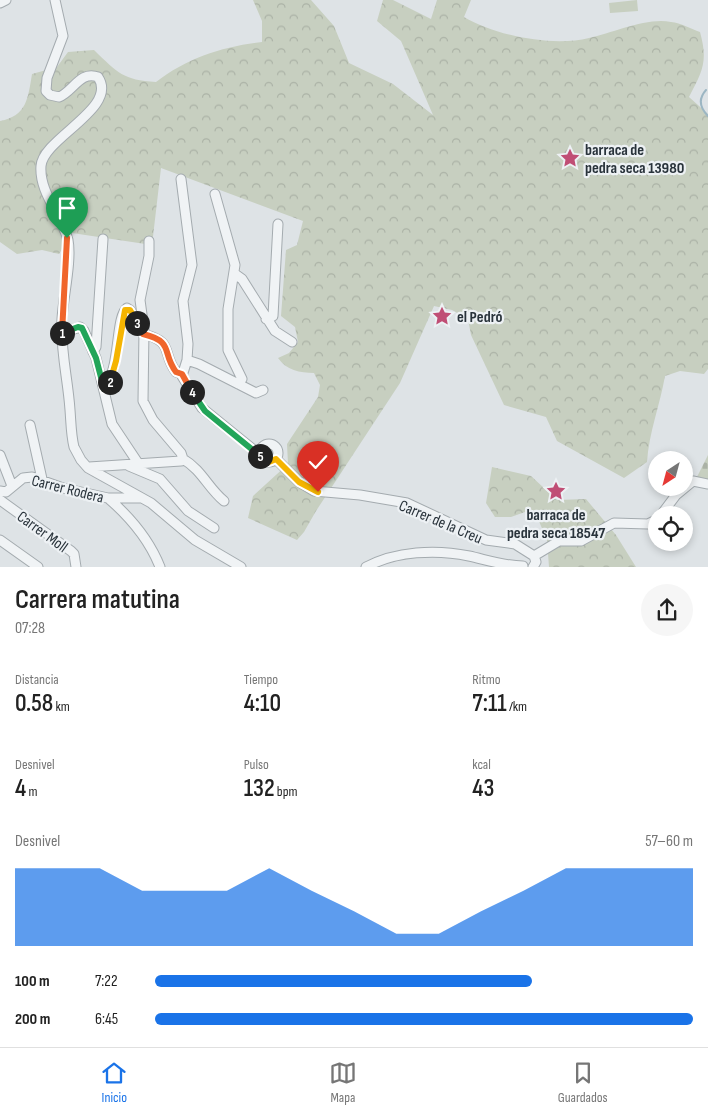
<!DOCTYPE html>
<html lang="es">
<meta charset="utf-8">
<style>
:root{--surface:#fff;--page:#f6f6f6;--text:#222;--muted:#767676;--line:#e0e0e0;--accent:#1a73e8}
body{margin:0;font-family:"Sofia Sans Condensed",sans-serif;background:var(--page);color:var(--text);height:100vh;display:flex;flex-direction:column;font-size:19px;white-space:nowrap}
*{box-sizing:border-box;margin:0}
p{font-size:16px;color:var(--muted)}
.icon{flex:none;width:28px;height:28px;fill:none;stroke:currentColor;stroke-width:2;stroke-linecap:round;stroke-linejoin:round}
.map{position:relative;height:567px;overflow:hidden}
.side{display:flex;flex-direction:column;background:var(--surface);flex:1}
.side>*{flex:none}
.needle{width:32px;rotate:216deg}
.buttons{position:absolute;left:648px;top:451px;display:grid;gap:10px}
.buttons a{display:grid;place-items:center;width:45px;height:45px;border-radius:50%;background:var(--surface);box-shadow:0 2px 8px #0003;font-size:25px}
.pin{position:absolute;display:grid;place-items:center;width:42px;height:42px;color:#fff;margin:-51px -21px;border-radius:50% 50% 50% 0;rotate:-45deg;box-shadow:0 0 5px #0007}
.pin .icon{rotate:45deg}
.km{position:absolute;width:25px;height:25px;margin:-12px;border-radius:50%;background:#222;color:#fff;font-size:14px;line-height:25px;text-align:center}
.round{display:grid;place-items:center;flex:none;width:52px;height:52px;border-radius:26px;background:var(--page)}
.overview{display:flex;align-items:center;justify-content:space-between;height:85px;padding:0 15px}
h1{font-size:28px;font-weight:600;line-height:38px}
.stats{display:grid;grid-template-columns:repeat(3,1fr);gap:8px;height:85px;padding:5px 15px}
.stats div{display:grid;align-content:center}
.stats b{font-size:25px;font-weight:600}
.stats small{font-size:14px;font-weight:400}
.stats p{font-size:14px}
.chart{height:140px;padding:10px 15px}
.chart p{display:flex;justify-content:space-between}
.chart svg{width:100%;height:90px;margin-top:5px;fill:var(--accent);opacity:.7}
ul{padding:0 15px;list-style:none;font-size:16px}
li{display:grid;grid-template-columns:80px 60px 1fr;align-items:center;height:38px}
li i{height:12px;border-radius:6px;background:var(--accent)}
.tabs{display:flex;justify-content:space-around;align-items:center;height:70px;border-top:1px solid var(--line);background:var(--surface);font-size:14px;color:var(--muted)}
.tabs a{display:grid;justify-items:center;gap:2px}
.tabs .selected{color:var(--accent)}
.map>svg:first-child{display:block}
.forest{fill:url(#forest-crowns)}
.cemetery{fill:url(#cemetery-stones)}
.garden{fill:#c7cfc0}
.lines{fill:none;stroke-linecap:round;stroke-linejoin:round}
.stream{stroke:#9cb6c3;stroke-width:2}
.minor-casing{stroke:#a4abaf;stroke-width:11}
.minor{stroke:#f0f3f5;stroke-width:9}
.split-1-casing{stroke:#fff;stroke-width:10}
.split-2-casing{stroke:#fff;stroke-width:10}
.split-3-casing{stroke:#fff;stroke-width:10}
.split-4-casing{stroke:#fff;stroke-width:10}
.split-5-casing{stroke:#fff;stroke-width:10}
.split-6-casing{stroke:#fff;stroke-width:10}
.split-1{stroke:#f0652b;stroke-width:6}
.split-2{stroke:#22a559;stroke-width:6}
.split-3{stroke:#f5b400;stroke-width:6}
.split-4{stroke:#f0652b;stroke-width:6}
.split-5{stroke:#22a559;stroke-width:6}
.split-6{stroke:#f5b400;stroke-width:6}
.labels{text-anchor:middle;stroke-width:4.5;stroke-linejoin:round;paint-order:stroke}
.poi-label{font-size:16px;font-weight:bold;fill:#29333b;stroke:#edf1f4;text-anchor:start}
.street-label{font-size:16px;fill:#29333b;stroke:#edf1f4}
</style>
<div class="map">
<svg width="708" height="567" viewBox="0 0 708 567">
<defs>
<pattern id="forest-crowns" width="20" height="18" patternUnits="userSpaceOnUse" patternTransform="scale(1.25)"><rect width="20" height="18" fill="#c7cfc0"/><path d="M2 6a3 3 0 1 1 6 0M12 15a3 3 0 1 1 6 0" fill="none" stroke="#abb2a6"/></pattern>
<pattern id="cemetery-stones" width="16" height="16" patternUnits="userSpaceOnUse" patternTransform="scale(1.25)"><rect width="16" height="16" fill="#c7cfc0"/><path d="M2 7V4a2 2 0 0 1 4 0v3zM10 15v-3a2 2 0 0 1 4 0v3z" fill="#abb2a6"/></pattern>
</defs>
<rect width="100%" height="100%" fill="#dee3e6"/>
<path class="forest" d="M253,0h58l23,26 15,37 44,21 40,31 -32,-74 -24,-20 6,-21h10l38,19 6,-19h34l-7,17c32,19 89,30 125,21 24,-5 58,-21 82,-16 10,1 20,7 29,10 8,29 3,38 -11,65l19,17v255l-4,5 -24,-3 -15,5c-5,29 -16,56 -18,86l-23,16 -67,-37 -11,-24 -42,-12 -33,-70 -3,-16 -16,-9 -18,-4 -34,77 -84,128 -12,21 -7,8 -49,-22 5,-22 35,-32 -1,-20 31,-47 2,-12 -6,-12c-14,0 -28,-3 -36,-15l11,-5 9,-11 -3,-15 -14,-11 5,-66 11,-5 6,-24 -142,-53 -9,77 -80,-12 -13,21 -17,-4 -25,4 -17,-12v-121c27,-5 28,-23 32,-47l25,-7 11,-15 26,-2c24,23 29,30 62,32 31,-24 68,-36 106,-40v-21z
M492,467l39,9 26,24 29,-1 30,36 20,32h-87l-2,-27 -9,-21 -13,-7 -14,5h-16l-9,-14z"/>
<path class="cemetery" d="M708,455v26l-11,-4z"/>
<path class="garden" d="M637,0l1,11 -28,2 -1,-10z"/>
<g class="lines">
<path class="stream" d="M706,90c-8,9 -6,18 2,26"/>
<defs>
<path id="minor" d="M55,0l8,36 -16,42 -1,13 4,4 9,2c14,-5 21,-27 39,-20 21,31 -55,61 -57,89 -2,27 21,49 27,74 4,20 -5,58 -6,79 -2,31 6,60 8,91 1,12 1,25 4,37l7,13 7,8 63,35 44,37 46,27
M0,3l6,-3
M181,179l11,86 -9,36 5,43 -1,16 -5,16 20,32 58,47
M215,194l20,71 -7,44v41l14,29 -4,5
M235,274l7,5 33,52 17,11
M266,319l7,-3 5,-92
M62,333l18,-6 4,4 12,27 16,66 26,39
M93,352l3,-5 7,-108
M187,360l12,4 57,29 7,-3
M104,389c17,-20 11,-72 23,-81l3,2 13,24c32,8 18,18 33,38l6,1
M30,425l12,54
M260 453a9 9 0 1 1 18 0a9 9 0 1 1-18 0Z
M0,455l12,31
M183,459c19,11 25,29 41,42
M276,459l23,23 15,9 46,4 47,8 79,37 29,4 19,12
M129,466l31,13 28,32 26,17
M89,467l92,-6 2,-2 -2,-6 -28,-33 -10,-19 1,-72 -4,-29 9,-44v-15
M0,491l6,1 17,-14 9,-1 31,11 45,10h34
M108,498c22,19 41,41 52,69
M0,500l71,51 3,3 2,13
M661,515l15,-20 17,-14 15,3
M0,540l38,27
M534,556l25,-15h22l33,-18 34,1 8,-4
M366,567c30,-16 70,-18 103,-11 18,4 35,10 54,10
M533,567l3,-5 -2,-6"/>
</defs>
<use href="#minor" class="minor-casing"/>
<use href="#minor" class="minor"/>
</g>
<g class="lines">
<defs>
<path id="split-1" d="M62,333l5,-95"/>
<path id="split-2" d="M62,333l16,-6 4,1 14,30 8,31 6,-7"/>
<path id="split-3" d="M110,382l6,-21 9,-51h5l7,13"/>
<path id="split-4" d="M137,323l6,11c32,8 18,18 33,38l6,2 10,18"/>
<path id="split-5" d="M192,392l13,19 55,45"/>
<path id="split-6" d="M260,456l9,6 7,-3 23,23 19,10"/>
</defs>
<use href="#split-1" class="split-1-casing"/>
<use href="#split-2" class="split-2-casing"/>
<use href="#split-3" class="split-3-casing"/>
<use href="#split-4" class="split-4-casing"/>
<use href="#split-5" class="split-5-casing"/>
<use href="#split-6" class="split-6-casing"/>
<use href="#split-1" class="split-1"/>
<use href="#split-2" class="split-2"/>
<use href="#split-3" class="split-3"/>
<use href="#split-4" class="split-4"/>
<use href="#split-5" class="split-5"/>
<use href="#split-6" class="split-6"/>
</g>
<defs>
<symbol id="sight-bare" viewBox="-9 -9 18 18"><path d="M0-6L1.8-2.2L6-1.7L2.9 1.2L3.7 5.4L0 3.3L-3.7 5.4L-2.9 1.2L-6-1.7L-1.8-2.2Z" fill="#c04e75" stroke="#edf1f4" stroke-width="2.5" paint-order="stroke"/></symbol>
</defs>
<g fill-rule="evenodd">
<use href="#sight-bare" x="556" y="144" width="28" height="28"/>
<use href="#sight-bare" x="428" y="302" width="28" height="28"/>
<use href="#sight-bare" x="542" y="477" width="28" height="28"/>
</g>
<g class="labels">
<g class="poi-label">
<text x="585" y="155">barraca de<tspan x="585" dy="18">pedra seca 13980</tspan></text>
<text x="457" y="322">el Pedró</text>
<text x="556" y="520" text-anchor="middle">barraca de<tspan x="556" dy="18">pedra seca 18547</tspan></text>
</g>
<g class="street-label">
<text transform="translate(68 488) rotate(14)" y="6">Carrer Rodera</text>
<text transform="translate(441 521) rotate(23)" y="6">Carrer de la Creu</text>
<text transform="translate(43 531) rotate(36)" y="6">Carrer Moll</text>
</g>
</g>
</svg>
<div class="buttons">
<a><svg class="needle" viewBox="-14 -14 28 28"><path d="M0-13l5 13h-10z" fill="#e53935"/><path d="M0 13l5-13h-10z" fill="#767676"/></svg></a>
<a><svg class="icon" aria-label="locate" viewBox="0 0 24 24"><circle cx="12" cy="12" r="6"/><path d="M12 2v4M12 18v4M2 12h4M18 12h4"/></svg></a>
</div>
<div class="pin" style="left:67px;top:238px;background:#1e9e55"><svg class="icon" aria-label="arrive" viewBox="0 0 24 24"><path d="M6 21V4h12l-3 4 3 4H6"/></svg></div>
<div class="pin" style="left:318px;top:492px;background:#d93025"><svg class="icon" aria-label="check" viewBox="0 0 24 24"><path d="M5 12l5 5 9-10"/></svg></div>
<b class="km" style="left:62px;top:333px">1</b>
<b class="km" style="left:110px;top:382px">2</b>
<b class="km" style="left:137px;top:323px">3</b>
<b class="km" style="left:192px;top:392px">4</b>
<b class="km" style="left:260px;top:456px">5</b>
</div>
<section class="side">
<div class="overview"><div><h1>Carrera matutina</h1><p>07:28</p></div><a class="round"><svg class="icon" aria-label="share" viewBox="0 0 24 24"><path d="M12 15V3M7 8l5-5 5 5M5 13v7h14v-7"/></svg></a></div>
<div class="stats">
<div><p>Distancia</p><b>0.58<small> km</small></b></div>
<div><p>Tiempo</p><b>4:10</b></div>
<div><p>Ritmo</p><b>7:11<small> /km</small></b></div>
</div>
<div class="stats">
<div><p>Desnivel</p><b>4<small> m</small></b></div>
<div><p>Pulso</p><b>132<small> bpm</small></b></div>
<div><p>kcal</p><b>43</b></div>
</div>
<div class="chart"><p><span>Desnivel</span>57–60 m</p>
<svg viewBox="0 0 160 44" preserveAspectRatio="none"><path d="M0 44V6L10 6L20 6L30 17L40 17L50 17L60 6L70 17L80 27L90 38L100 38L110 27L120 17L130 6L140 6L150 6L160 6V44z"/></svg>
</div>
<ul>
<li><b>100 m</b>7:22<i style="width:70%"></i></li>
<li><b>200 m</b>6:45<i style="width:100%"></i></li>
</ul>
</section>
<nav class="tabs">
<a class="selected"><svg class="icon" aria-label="home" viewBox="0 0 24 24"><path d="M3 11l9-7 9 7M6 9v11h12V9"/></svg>Inicio</a>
<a><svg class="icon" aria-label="map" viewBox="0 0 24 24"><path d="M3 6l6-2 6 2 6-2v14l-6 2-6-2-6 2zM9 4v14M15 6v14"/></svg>Mapa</a>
<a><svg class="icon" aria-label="saved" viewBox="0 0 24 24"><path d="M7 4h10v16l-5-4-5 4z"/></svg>Guardados</a>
</nav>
